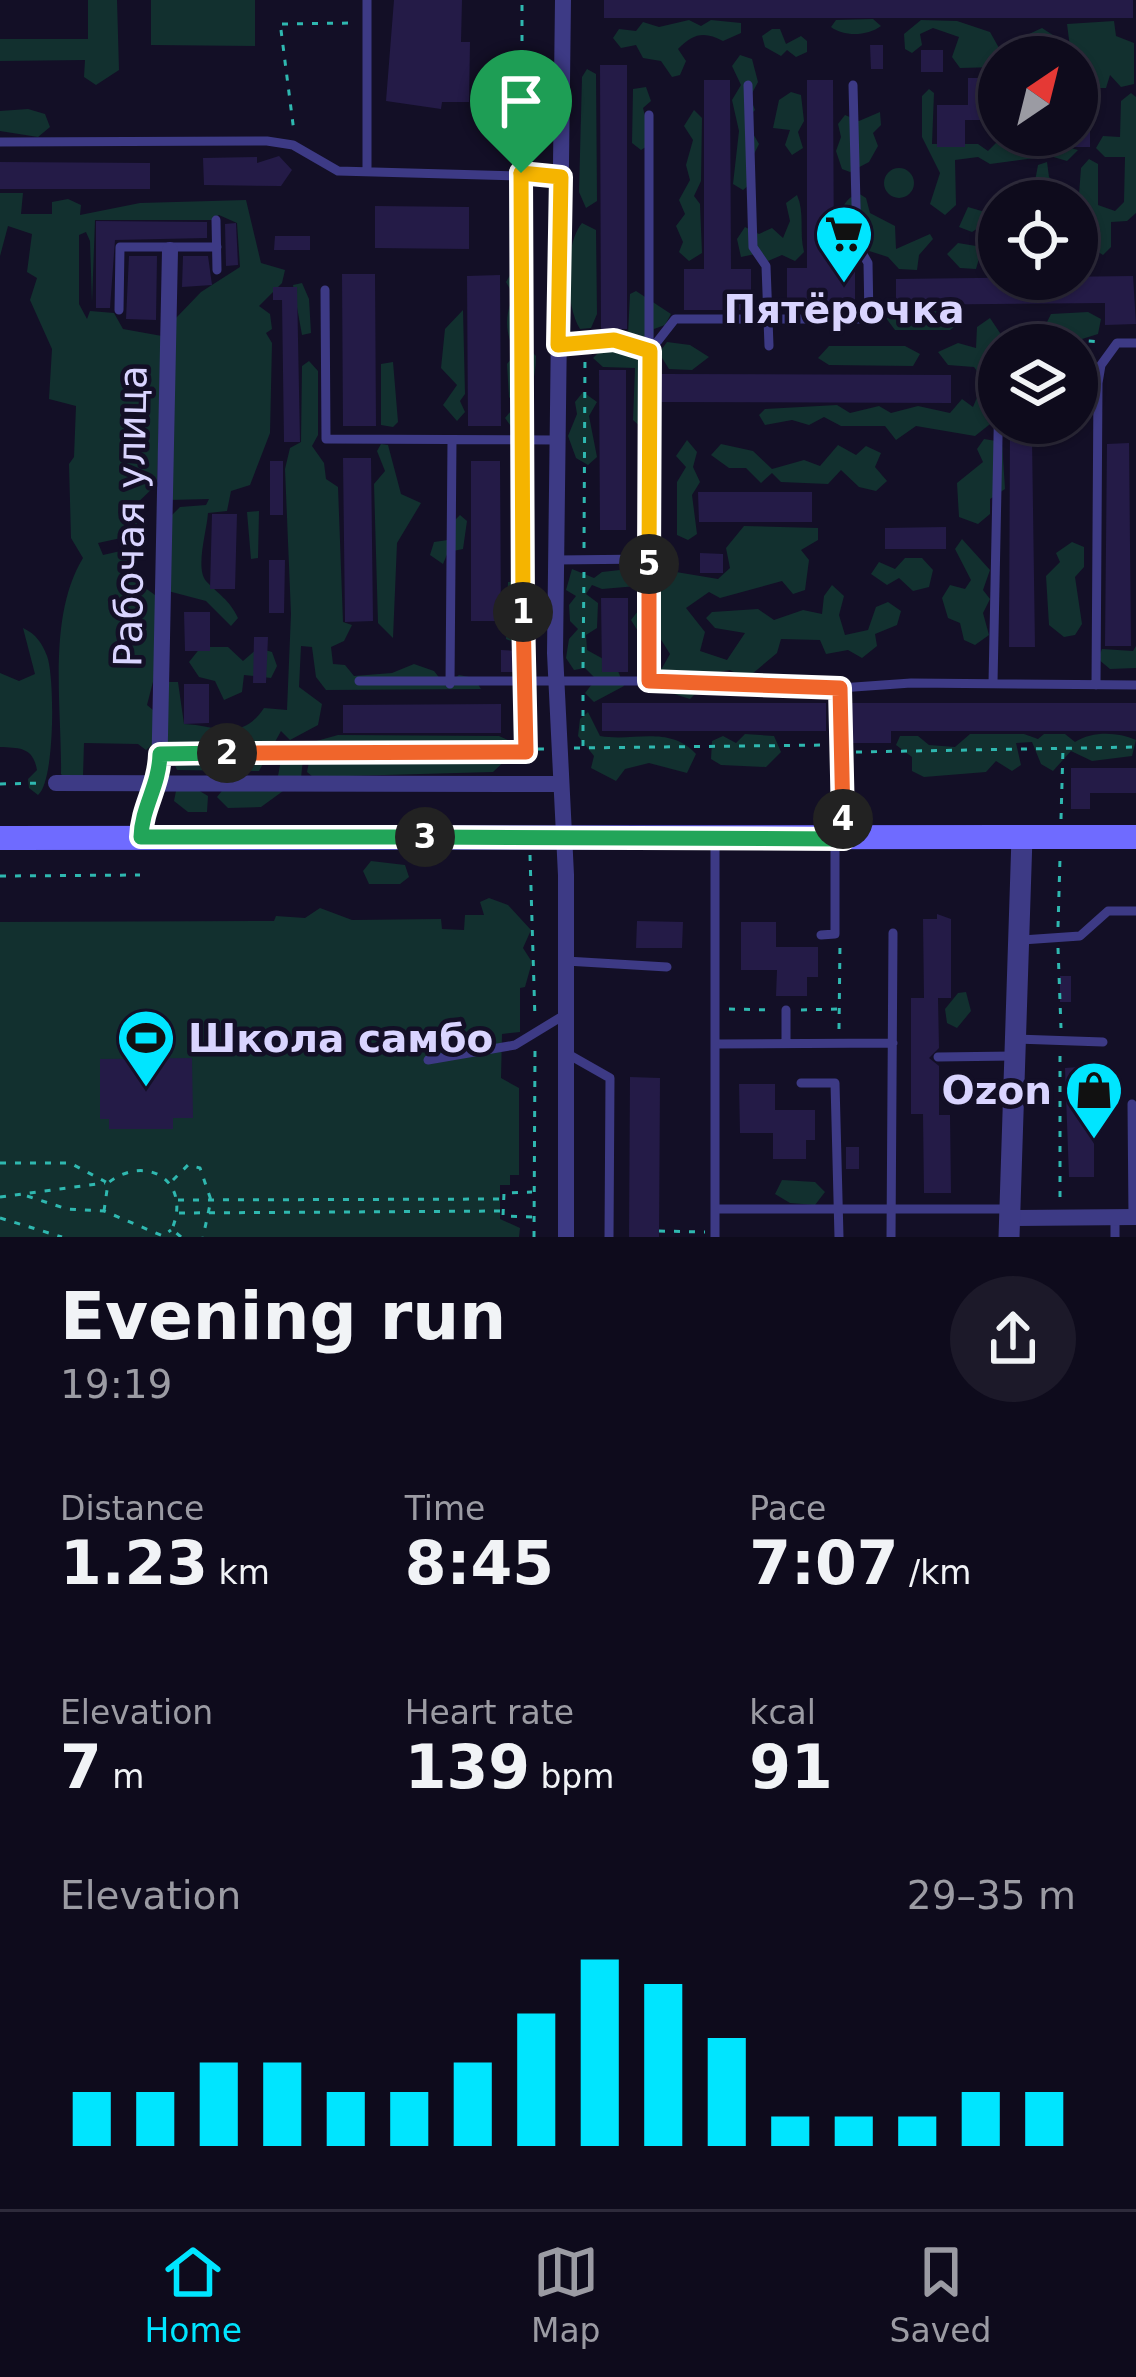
<!DOCTYPE html>
<meta charset="utf-8">
<style>
:root{--surface:#0e0b1c;--page:#1c1929;--text:#f1f3f6;--muted:#9b9ba3;--line:#2e2b3b;--accent:#00e5ff}
body{margin:0;font-family:"DejaVu Sans",sans-serif;background:var(--page);color:var(--text);height:100vh;display:flex;flex-direction:column;font-size:45px;white-space:nowrap}
*{box-sizing:border-box;margin:0}
p{font-size:39px;color:var(--muted)}
.icon{flex:none;width:66px;height:66px;fill:none;stroke:currentColor;stroke-width:2;stroke-linecap:round;stroke-linejoin:round}
.map{position:relative;height:1237px;overflow:hidden}
.panel{display:flex;flex-direction:column;background:var(--surface);flex:1}
.panel>*{flex:none}
.needle{width:78px;rotate:35deg}
.controls{position:absolute;left:978px;top:36px;display:grid;gap:24px}
.controls a{display:grid;place-items:center;width:120px;height:120px;border-radius:50%;background:var(--surface);box-shadow:0 3px 9px #0004,0 0 0 3px var(--line);font-size:60px}
.pin{position:absolute;display:grid;place-items:center;width:102px;height:102px;color:#fff;margin:-123px -51px;border-radius:50% 50% 50% 0;rotate:-45deg;box-shadow:0 0 12px #0007}
.pin .icon{rotate:45deg}
.km{position:absolute;width:60px;height:60px;margin:-30px;border-radius:50%;background:#222;color:#fff;font-size:33px;line-height:60px;text-align:center}
.round{display:grid;place-items:center;flex:none;width:126px;height:126px;border-radius:63px;background:var(--page)}
.head{display:flex;align-items:center;justify-content:space-between;height:204px;padding:0 60px}
h1{font-size:66px;font-weight:700;line-height:90px}
.stats{display:grid;grid-template-columns:repeat(3,1fr);gap:18px;height:204px;padding:12px 60px}
.stats div{display:grid;align-content:center}
.stats b{font-size:60px;font-weight:700}
.stats small{font-size:33px;font-weight:400}
.stats p{font-size:33px}
.chart{height:336px;padding:24px 60px}
.chart p{display:flex;justify-content:space-between}
.chart svg{width:100%;height:216px;margin-top:12px;stroke:var(--accent);stroke-width:6}
.tab-bar{display:flex;justify-content:space-around;align-items:center;height:168px;border-top:3px solid var(--line);background:var(--surface);font-size:33px;color:var(--muted)}
.tab-bar a{display:grid;justify-items:center;gap:6px}
.tab-bar .current{color:var(--accent)}
.map>svg:first-child{display:block}
.green{fill:#12302f}
.building{fill:#241b47}
.lines{fill:none;stroke-linecap:round;stroke-linejoin:round}
.path{stroke:#2fb8b0;stroke-width:3;stroke-dasharray:6 9;stroke-linecap:butt}
.service{stroke:#3d3a85;stroke-width:9}
.minor{stroke:#3d3a85;stroke-width:16}
.tertiary{stroke:#3d3a85;stroke-width:21}
.secondary{stroke:#6f6bff;stroke-width:24}
.split-1-casing{stroke:#fff;stroke-width:24}
.split-2-casing{stroke:#fff;stroke-width:24}
.split-3-casing{stroke:#fff;stroke-width:24}
.split-4-casing{stroke:#fff;stroke-width:24}
.split-5-casing{stroke:#fff;stroke-width:24}
.split-6-casing{stroke:#fff;stroke-width:24}
.split-1{stroke:#f5b400;stroke-width:15}
.split-2{stroke:#f0652b;stroke-width:15}
.split-3{stroke:#22a559;stroke-width:15}
.split-4{stroke:#22a559;stroke-width:15}
.split-5{stroke:#f0652b;stroke-width:15}
.split-6{stroke:#f5b400;stroke-width:15}
.labels{text-anchor:middle;stroke-width:9;stroke-linejoin:round;paint-order:stroke}
.poi-label{font-size:39px;font-weight:bold;fill:#d9d4ff;stroke:#130f26}
.street-label{font-size:39px;fill:#d9d4ff;stroke:#130f26}
</style>
<div class="map">
<svg width="1136" height="1237" viewBox="0 0 1136 1237">
<rect width="100%" height="100%" fill="#130f26"/>
<path class="green" d="M88,0h29l2,70 -23,15 -12,-8 1,-17 -85,1v-22h88z
M151,0h104v46l-104,-1z
M873,19l8,7c-13,10 -37,11 -50,1l5,-7z
M689,20l12,6 10,-6 30,3v10l-18,8c-18,-10 -30,-8 -45,8l8,12 -6,14 -8,2 -11,-16 -18,-3 -7,-13 -15,3 -8,-10 6,-9 17,2 7,-9 16,5z
M921,20l36,1 33,11 9,16 43,-20 17,11v18h-60l-2,10 -37,1 -8,-11 7,-20 -26,-9 -13,6 2,11 -10,8 -7,-4 -1,-15z
M1114,21l2,15 18,7v41l-13,3 -11,-12 -4,13h-10l-5,-21 -20,-12 -4,-31z
M772,29h8l6,15 15,-8 6,5v11l-11,5 -9,-7 -6,6 -16,-9 -3,-11z
M740,55l12,4 6,23 -8,15 5,13 -10,10 14,24 -11,22 6,15 -11,9 -10,-6 6,-53 -7,-31 9,-15 -9,-19z
M587,69l9,5 1,127 -11,7 -7,-16 3,-115z
M646,87l5,14 -8,7 9,35 -11,7 -9,-7 1,-54z
M929,89l5,4 -2,51h46l10,7 8,-8 46,7 11,-7 25,7 -11,11 -17,-5 -60,8 -12,-7 -23,3 1,45 -11,10 -15,-11 10,-31 -18,-36v-41z
M791,92l10,3 3,26 -6,11 5,16 -11,7 -7,-10 5,-15 -17,-2 6,-28z
M1131,93l5,4v116l-9,8 -16,1v25l-8,8 -8,-5 1,-27 -19,-2 4,-53 8,-9 9,5v41l17,6 9,-9 1,-45h-20l-9,-9 7,-12 17,1 1,-36z
M28,109l17,5 5,13 -12,10 -38,-6v-20z
M694,110l8,8 -1,63 -7,15 6,8 2,49 -13,8 -10,-9 4,-10 -7,-16 9,-12 -6,-14 11,-20 -4,-15 7,-25 -9,-14z
M880,112l1,13 -8,8 5,13 -9,16 -19,10 -8,-3 -6,-18 5,-14 -3,-13 7,-9 14,6z
M1047,162l2,15 8,8 -2,16h-14l-8,-9 5,-27z
M884 183a15 15 0 1 1 30 0a15 15 0 1 1-30 0Z
M0,193h23l-2,21h31v-12l16,-3 13,6 -1,10 60,-12 106,-3 15,63 24,7 -3,13 -23,23 11,8 2,15 -6,4 6,10 -2,90 -20,52 -19,6 -4,20 -19,2c-1,17 -13,55 -2,68 13,14 23,18 32,37l-7,8 -25,-25 -38,-10 1,-73 11,-11 26,-2 3,-6 -41,1 8,-182 25,-26 39,-25 -3,-44 -18,-8 -7,5h-117l-3,83 -2,-62 -4,-9 -7,3v69l8,15 3,-8 24,2 9,16 39,7 -5,148 -28,27 15,22 -46,10 5,12 22,-5 16,35 14,10 1,75 -9,35 6,5v34l-7,6 -8,-6 -54,-1 -1,33 -15,6 -7,-8c1,-67 -14,-157 22,-216l-12,-20 -2,-74 5,-7 2,-51 -27,-7 3,-50 -22,-49 7,-22 -10,-6 5,-38 -24,-8 -8,30z
M858,193l8,5 4,15 25,13 1,23 34,-15 3,5 -14,16 -2,15 -18,-1 -11,-12 -25,-8 -15,12 -13,-7c2,-23 -1,-50 23,-61z
M797,195c8,18 2,37 7,57l-9,9 -13,-6 -14,6 -8,-8 -19,4 -4,-18 8,-12 14,7 13,-6 11,10 7,-17 -4,-18z
M968,207l17,5 14,-4v59l-19,-12 -4,14 -16,-1 -13,-14 11,-11 18,3 12,-14 -5,-7 -11,7 -13,-5z
M582,223l14,7 1,84 -6,14 -11,1c-15,-24 -16,-84 2,-106z
M512,272l15,11 -9,10 11,15 -1,18 -9,13 17,17c0,24 -9,43 -8,65l-15,8 -8,-11 11,-13 -7,-8 -2,-33 9,-11c-11,-18 -12,-39 -2,-57l-8,-14z
M302,283l7,16 2,34 -9,2 -9,-50z
M636,291l35,23 -6,11 -11,4 -1,11 -12,6 -13,-11 2,-41z
M893,309l59,3 10,9 -12,9h-55l-9,-12z
M463,310l2,84 -5,7 5,11 -8,9 -14,-16 14,-20 -16,-17 4,-39z
M1088,312l13,7 -3,15 -16,5 -4,14 -1,-8h-33l14,-7 -12,-14 5,-10z
M990,318l12,18 -11,18 8,20v43l-24,19 -59,-10 -20,14 -11,-14h-44l-17,-9 -15,8 -17,-5 -27,5 -6,-10 6,-6 72,-4 13,8 29,-7 12,7 27,-7 32,7 12,-14 11,8 11,-26 -10,-14 -26,-2 -10,-13 20,-9 18,5 1,-21z
M667,342l23,3 19,12 -17,13 -23,-1 -10,-16z
M829,346h76l15,8 -7,12 -84,-1 -11,-7z
M603,348l27,2 25,28v43l-12,8 -10,-9 2,-52 -32,-1 -10,-9z
M309,361l9,10v64l-6,11 12,17 2,16 12,8 5,135 9,3 -8,16 -13,6 2,17 12,1 9,11 38,-3 22,-9 20,7 11,14 14,-10 15,3 7,11 -155,1 -10,-13 -4,-30 -11,-1 -2,41 23,17 -4,21 -28,15 -9,-9 -22,40 -82,-1 -11,-25 1,-63h11l6,42c32,1 57,19 80,-16l23,2 4,-96 -6,-145 5,-21 11,-6 1,-76z
M393,362l5,60 -5,5 -12,-2v-61z
M583,392l14,10 -8,14 8,41 -9,8 -12,-7 -8,-22 9,-22 -2,-12z
M984,439l18,3 3,47 -15,10v15l-12,10 -19,-7 -2,-34 26,-21 -6,-13z
M687,440l10,12 -4,15 7,15 -8,13 5,39 -9,6 -11,-5v-53l9,-15 -10,-11z
M381,444l7,1 13,49 20,9 -24,40 -4,95 -15,-15 -4,-139 11,-13 -8,-20z
M721,444l32,7 19,18 32,-9 16,6 18,-21 18,10 10,-9 15,7 -6,14 12,14 -11,10 -17,-4 -18,-17 -13,14 -47,-2 -9,-9 -11,10 -15,-15h-17l-18,-13z
M259,511l-1,47 -7,1 -4,-47z
M460,515l7,6 -4,28 -15,3 -5,12 -13,-9 4,-13 21,-3 -1,-18z
M744,526l74,2v12l-17,10 8,10 -4,30 -12,4 -11,-13 -62,17 -11,-6 -23,16 19,24 -5,19 27,9 18,-27 -30,-5 -9,-10 6,-6 46,-3 16,11 29,-10 19,4 2,-18 8,-11 12,11 -5,19 6,20 23,-5 8,-23 12,-5 13,9 -4,14 -22,9 2,12 -15,12 -14,-8 -22,4 -6,-14 -39,-1 -4,14 -31,26 -16,-9 -31,6 1,13 -10,10 -41,-13 -4,-16 17,-2 8,-14 -15,-24 -16,3 -8,-13 7,-9 15,1 3,-16 20,-24 42,7 12,-11 -4,-20z
M962,539l28,31 -7,20 7,9 -7,14 6,22 -14,10 -11,-5 -4,-17 -12,-5 -6,-20 8,-13 15,4 6,-9 -16,-31z
M1072,542l12,5v20l-9,10 7,47 -7,11 -11,2 -15,-12 -3,-49 14,-14 -4,-9z
M905,558h17l11,12 -4,17 -16,4 -14,-13 -12,7 -16,-11 8,-12 16,7z
M638,568l5,8 -6,10 -35,3 -10,-4 -6,9 12,9 -1,25 -11,7 1,15 29,16 8,20 -30,16 -9,-9 11,-14 -11,-11 -11,2 -8,-12 3,-19 9,-10 -8,-8 -1,-16 7,-9 -10,-6 6,-21 22,9 8,-6z
M508,582h17v52l-7,10 -12,-5z
M23,628c13,6 19,15 24,28 8,21 8,126 -9,139l-9,-7 -1,-9 9,-9c-4,-23 -17,-22 -37,-23v-74l19,8 16,-7z
M1136,646v22l-26,1 -12,-10 4,-10 31,2z
M201,647h27l15,14 15,-13 14,4 5,14 -6,12 -27,-3 -2,17 -18,8 -9,-19 -16,-4 -10,-15z
M588,712l12,24c34,6 69,-11 96,18l-9,19 -38,-10 -24,6 -9,12 -25,-13 3,-12 -16,-20 2,-17z
M745,734l29,2 7,16 -15,15 -45,-2 -10,-6 1,-18 11,-5 13,7z
M970,734h54l14,5 6,-5h21l10,8c18,-11 42,-10 61,-2l-4,16 -40,5 -21,-10 -18,20 -12,-7 -9,-22 -16,1 5,22 -9,6 -16,-10 -10,11 -62,5 -12,-6v-14l-16,-12 4,-9h18l11,9 26,2z
M338,735l161,1 13,6v12l-19,18 -180,5 -6,-5 6,-30z
M296,755l7,4 -2,19 -40,29 -33,1 -11,-11 12,-15 49,-6 2,-11z
M193,787l15,9 -1,16h-19l-14,-11 2,-10z
M371,861l34,4 4,12 -9,7h-31l-6,-13z
M489,898l19,7 23,25 -8,18 9,14 -7,25 -5,1v44l-18,2 -1,44 18,10v87h-9v10h-10v34l20,9 -1,9h-519v-315l274,-1 2,-5 29,2 15,-10 32,12 89,-1 1,10 22,1 1,-15h19l-4,-13z
M966,992l5,19 -14,17 -10,-5 -2,-14 13,-16z
M782,1180l33,2 10,10 -10,13 -25,-2 -15,-9z"/>
<path class="building" d="M394,0h68l-1,42h9l-1,60h-27l-1,7 -55,-8z
M604,0h529v18h-529z
M870,45h13v24h-12z
M921,50h22v22h-22z
M600,65h27v264h-26z
M968,78h29l2,42h-34v27h-28v-42h31z
M704,80h26l1,189h20v41h-67v-41h20z
M807,80h26l1,188h21v42h-68v-42h20z
M1077,105h13v42h-27v-12h14z
M1001,135h27v12h-27z
M279,156l13,14 -11,16 -77,-1 -1,-27 54,-1v6z
M0,162l150,1v26h-150z
M375,206l94,1v42l-94,-1z
M96,221l111,1v16l-92,2 -5,68h-14z
M236,223l2,42 -12,1 -1,-42z
M275,236h35v14h-36z
M129,256h28l-1,64 -30,-1z
M183,256h25l4,29 -30,2z
M342,274h33l1,152h-33z
M500,275l1,151h-33l-1,-150z
M1133,276l3,48 -31,1v-22l-209,2v-26z
M273,287h24l3,155h-16l-2,-142h-9z
M599,370h27v160h-26z
M660,374l291,1v28l-290,-1z
M1010,423h29v16h-7l3,208h-26z
M1129,443l2,203h-26l2,-202z
M343,458h28l2,163 -28,1z
M270,461h13v54h-13z
M471,461h29l1,160h-30z
M698,492h114v30h-113z
M212,514h25l-2,75h-25z
M946,527v22h-61v-21z
M700,553l23,1v19h-23z
M269,560h16l-1,53h-15z
M601,598h27v74h-26z
M184,612h26v39h-25z
M254,637h14l-2,46h-13z
M501,650l16,1v21h-16z
M184,684h25v39l-25,1z
M602,703h224v28h-224z
M849,703h287v28h-245v12h-40z
M501,704v29h-158v-28z
M1071,768h65v25h-46v16h-19z
M937,914l14,5v79h-13l1,50 -10,10 10,8v49h11l1,78h-27l-1,-79h-12v-116h13l-1,-79h14z
M637,921l46,1 -1,26h-46z
M741,922h35v25h42v30h-11v19h-31l1,-26h-36z
M1060,976h11v26h-11z
M192,1058l1,60h-20v11h-64v-10h-9v-60z
M1079,1067l1,28h14v82h-25l-4,-109z
M630,1077l30,1 -1,159h-30z
M739,1084h36v26h40v30h-9v19h-33v-26h-33z
M846,1147h13v22h-13z"/>
<g class="lines">
<path class="path" d="M282,24l71,-1
M281,30l13,102
M525,64l21,16
M522,161v-161
M522,189l1,236
M1014,335l88,7
M584,548l1,-195
M583,668l1,-99
M523,671v-218
M523,693l4,74
M583,746v-51
M574,748l254,-3
M856,752l280,-5
M178,754l368,-5
M0,784l42,-1
M1061,819l2,-71
M142,820l9,-18
M530,855l5,164
M0,876l140,-1
M1058,927l2,-69
M1058,948l3,80
M729,1009l44,1
M801,1010l38,-1
M839,1029l1,-86
M1060,1056v146
M0,1163h70l36,19
M173,1180l15,-15 12,3 11,32 -8,37
M27,1196l40,13 37,2 59,25 8,-6
M0,1197l105,-14
M178,1200l326,-1
M104,1211l4,-28c38,-30 84,-2 64,46l9,8
M179,1213l325,-2
M532,1217l-29,-1 1,-23 28,-1
M0,1218l62,19
M659,1231l46,1
M534,1237l1,-190"/>
<path class="service" d="M748,85l5,162 13,19 3,80
M649,115v566
M0,142l267,-1 26,4 45,26 223,6
M367,171v-171
M216,220l1,50
M325,290l1,149 231,1
M119,310l1,-63h97
M558,345l55,-5 37,11 25,-32h194l-1,-56 -11,-19 -4,-159
M1077,383h21
M556,560l94,-1
M359,681h290l191,7 71,-5 225,2
M993,683l6,-294
M450,684l2,-244
M1096,685l2,-302 3,-18 16,-22h19
M840,688l4,146
M715,838v399
M821,935l14,-1v-95
M1022,940l58,-4 28,-25h28
M566,961l101,6
M1014,1039l89,3
M786,1043v-33
M715,1044l178,-1
M566,1053l44,25 -1,159
M938,1057l76,-1
M428,1060l87,-15 51,-31
M801,1083h34l4,154
M1132,1104l1,113
M715,1209h295
M1115,1217v20
M891,1237l2,-304"/>
<path class="minor" d="M563,0l-8,653 11,222v362
M56,783l505,1
M159,784l11,-534
M1010,1218l126,-1"/>
<path class="tertiary" d="M1009,1237l13,-400"/>
<path class="secondary" d="M0,838l1136,-1"/>
</g>
<g class="lines">
<defs>
<path id="split-1" d="M521,173l2,439"/>
<path id="split-2" d="M227,753l299,-1 -3,-140"/>
<path id="split-3" d="M227,753l-67,1c-1,33 -18,52 -19,83h284"/>
<path id="split-4" d="M425,837l419,2 -1,-20"/>
<path id="split-5" d="M649,564v117l191,7 3,131"/>
<path id="split-6" d="M521,173l40,4 -3,168 56,-5 36,11 -1,213"/>
</defs>
<use href="#split-1" class="split-1-casing"/>
<use href="#split-2" class="split-2-casing"/>
<use href="#split-3" class="split-3-casing"/>
<use href="#split-4" class="split-4-casing"/>
<use href="#split-5" class="split-5-casing"/>
<use href="#split-6" class="split-6-casing"/>
<use href="#split-1" class="split-1"/>
<use href="#split-2" class="split-2"/>
<use href="#split-3" class="split-3"/>
<use href="#split-4" class="split-4"/>
<use href="#split-5" class="split-5"/>
<use href="#split-6" class="split-6"/>
</g>
<defs>
<symbol id="supermarket-pin" viewBox="-11 -11 22 30"><path d="M0 17L-7.5 6A9.5 9.5 0 1 1 7.5 6Z" fill="#00e5ff" stroke="#130f26"/><path d="M-6-5.5h2.5l.6 2H6L4.5 2H-2.5L-4.4-4H-6ZM-1.5 3.2a1.3 1.3 0 1 0 .1 0ZM3 3.2a1.3 1.3 0 1 0 .1 0Z" fill="#111"/></symbol>
<symbol id="stadium-pin" viewBox="-11 -11 22 30"><path d="M0 17L-7.5 6A9.5 9.5 0 1 1 7.5 6Z" fill="#00e5ff" stroke="#130f26"/><path d="M0-5a6.5 5 0 1 0 0 10a6.5 5 0 1 0 0-10ZM-3.5-1.8h7v3.6h-7Z" fill="#111"/></symbol>
<symbol id="shop-pin" viewBox="-11 -11 22 30"><path d="M0 17L-7.5 6A9.5 9.5 0 1 1 7.5 6Z" fill="#00e5ff" stroke="#130f26"/><path d="M-5-2.5h2.3a2.7 3.5 0 0 1 5.4 0H5L5.5 6h-11ZM-1.5-2.5h3a1.5 2.3 0 0 0-3 0Z" fill="#111"/></symbol>
</defs>
<g fill-rule="evenodd">
<use href="#supermarket-pin" x="811" y="201" width="66" height="90"/>
<use href="#stadium-pin" x="113" y="1005" width="66" height="90"/>
<use href="#shop-pin" x="1061" y="1057" width="66" height="90"/>
</g>
<g class="labels">
<g class="poi-label">
<text x="844" y="323">Пятёрочка</text>
<text x="188" y="1052" text-anchor="start">Школа самбо</text>
<text x="1052" y="1104" text-anchor="end">Ozon</text>
</g>
<g class="street-label">
<text transform="translate(130 516) rotate(-89)" y="14">Рабочая улица</text>
</g>
</g>
</svg>
<div class="controls">
<a><svg class="needle" viewBox="-14 -14 28 28"><path d="M0-13l5 13h-10z" fill="#e53935"/><path d="M0 13l5-13h-10z" fill="#9b9ba3"/></svg></a>
<a><svg class="icon" aria-label="locate" viewBox="0 0 24 24"><circle cx="12" cy="12" r="6"/><path d="M12 2v4M12 18v4M2 12h4M18 12h4"/></svg></a>
<a><svg class="icon" aria-label="layers" viewBox="0 0 24 24"><path d="M12 4l9 5-9 5-9-5zM3 14l9 5 9-5"/></svg></a>
</div>
<div class="pin" style="left:521px;top:173px;background:#1e9e55"><svg class="icon" aria-label="arrive" viewBox="0 0 24 24"><path d="M6 21V4h12l-3 4 3 4H6"/></svg></div>
<b class="km" style="left:523px;top:612px">1</b>
<b class="km" style="left:227px;top:753px">2</b>
<b class="km" style="left:425px;top:837px">3</b>
<b class="km" style="left:843px;top:819px">4</b>
<b class="km" style="left:649px;top:564px">5</b>
</div>
<section class="panel">
<div class="head"><div><h1>Evening run</h1><p>19:19</p></div><a class="round"><svg class="icon" aria-label="share" viewBox="0 0 24 24"><path d="M12 15V3M7 8l5-5 5 5M5 13v7h14v-7"/></svg></a></div>
<div class="stats">
<div><p>Distance</p><b>1.23<small> km</small></b></div>
<div><p>Time</p><b>8:45</b></div>
<div><p>Pace</p><b>7:07<small> /km</small></b></div>
</div>
<div class="stats">
<div><p>Elevation</p><b>7<small> m</small></b></div>
<div><p>Heart rate</p><b>139<small> bpm</small></b></div>
<div><p>kcal</p><b>91</b></div>
</div>
<div class="chart"><p><span>Elevation</span>29–35 m</p>
<svg viewBox="0 0 160 44" preserveAspectRatio="none"><path d="M5 44V33M15 44V33M25 44V27M35 44V27M45 44V33M55 44V33M65 44V27M75 44V17M85 44V6M95 44V11M105 44V22M115 44V38M125 44V38M135 44V38M145 44V33M155 44V33"/></svg>
</div>
</section>
<nav class="tab-bar">
<a class="current"><svg class="icon" aria-label="home" viewBox="0 0 24 24"><path d="M3 11l9-7 9 7M6 9v11h12V9"/></svg>Home</a>
<a><svg class="icon" aria-label="map" viewBox="0 0 24 24"><path d="M3 6l6-2 6 2 6-2v14l-6 2-6-2-6 2zM9 4v14M15 6v14"/></svg>Map</a>
<a><svg class="icon" aria-label="saved" viewBox="0 0 24 24"><path d="M7 4h10v16l-5-4-5 4z"/></svg>Saved</a>
</nav>
